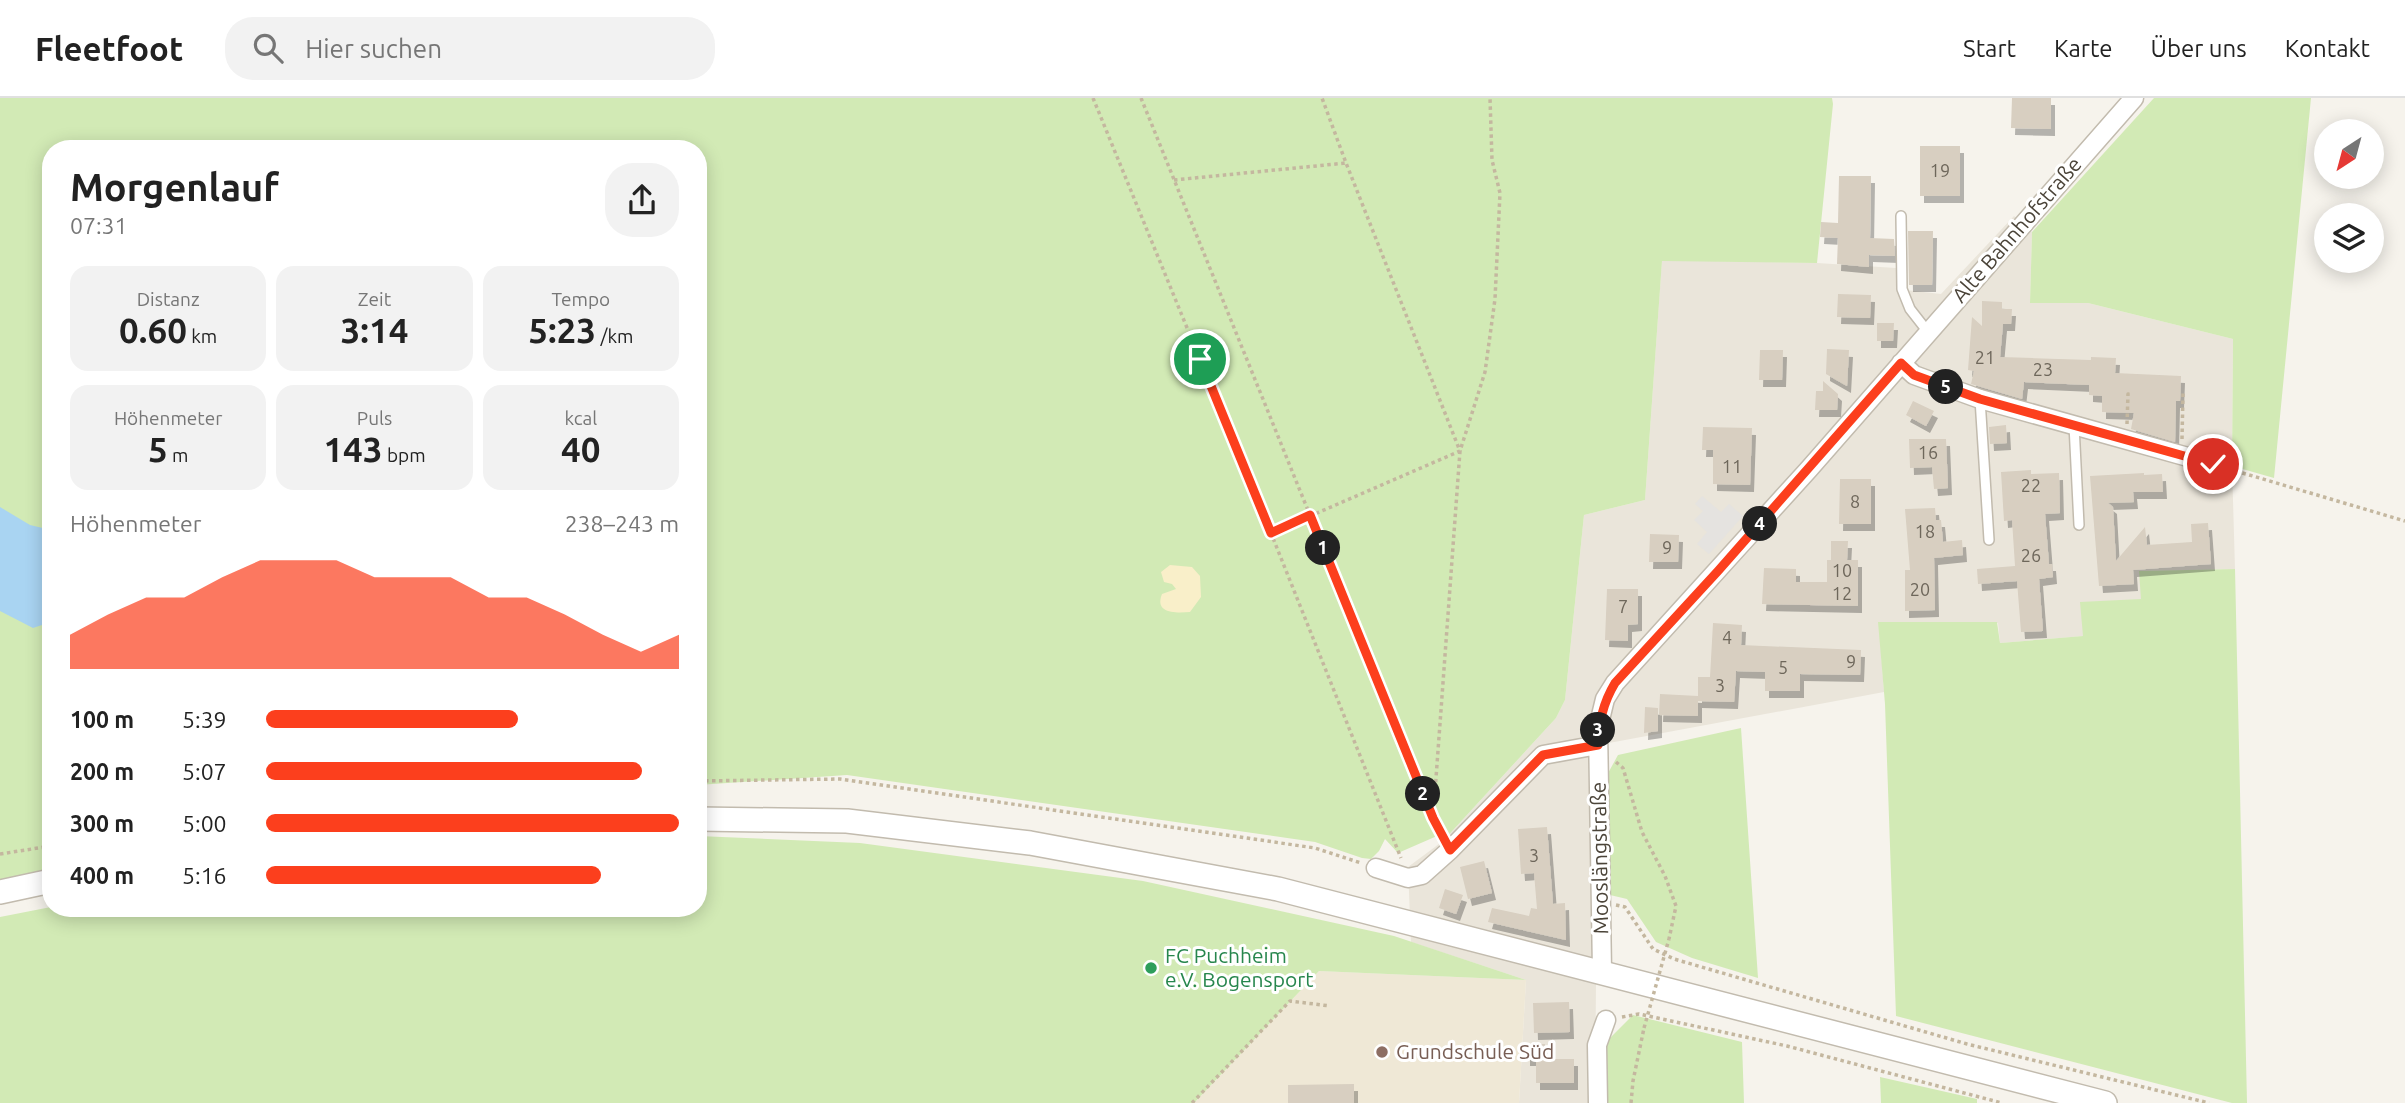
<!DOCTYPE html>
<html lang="de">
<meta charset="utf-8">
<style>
:root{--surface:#fff;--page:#f2f2f2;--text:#222;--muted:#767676;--line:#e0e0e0;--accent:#fc3f1d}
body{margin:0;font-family:Ubuntu,sans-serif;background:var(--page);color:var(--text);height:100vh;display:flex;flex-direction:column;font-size:26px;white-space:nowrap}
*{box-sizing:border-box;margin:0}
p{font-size:23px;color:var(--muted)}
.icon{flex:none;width:38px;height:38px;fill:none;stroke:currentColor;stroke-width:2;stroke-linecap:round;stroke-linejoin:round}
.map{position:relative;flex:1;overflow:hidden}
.details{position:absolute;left:42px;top:42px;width:665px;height:777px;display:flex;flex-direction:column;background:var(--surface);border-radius:28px;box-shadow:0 4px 18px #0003}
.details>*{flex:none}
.needle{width:46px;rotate:216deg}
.tools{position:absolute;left:2314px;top:21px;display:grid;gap:14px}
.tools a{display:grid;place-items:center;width:70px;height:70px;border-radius:50%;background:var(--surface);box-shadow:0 4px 18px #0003;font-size:35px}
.pin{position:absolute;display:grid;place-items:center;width:60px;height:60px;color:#fff;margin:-30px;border:4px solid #fff;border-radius:50%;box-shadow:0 2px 7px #0007}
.km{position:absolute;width:35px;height:35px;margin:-18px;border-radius:50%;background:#222;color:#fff;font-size:19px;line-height:35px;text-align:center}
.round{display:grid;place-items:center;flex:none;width:74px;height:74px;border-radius:28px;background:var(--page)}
.overview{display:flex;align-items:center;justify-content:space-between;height:119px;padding:0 28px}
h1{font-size:38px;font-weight:600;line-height:52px}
.stats{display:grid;grid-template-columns:repeat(3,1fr);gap:10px;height:119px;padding:7px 28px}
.stats div{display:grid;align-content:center;border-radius:18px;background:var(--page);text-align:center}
.stats b{font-size:35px;font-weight:600}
.stats small{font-size:19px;font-weight:400}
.stats p{font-size:19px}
.chart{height:196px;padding:14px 28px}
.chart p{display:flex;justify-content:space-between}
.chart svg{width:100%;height:126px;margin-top:7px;fill:var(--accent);opacity:.7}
ul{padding:0 28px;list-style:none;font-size:23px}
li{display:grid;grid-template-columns:112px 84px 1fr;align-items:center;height:52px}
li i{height:18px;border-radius:9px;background:var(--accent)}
header{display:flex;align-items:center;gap:42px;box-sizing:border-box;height:98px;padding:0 35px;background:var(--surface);border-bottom:2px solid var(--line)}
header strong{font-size:33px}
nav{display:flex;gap:38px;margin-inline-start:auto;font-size:24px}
.search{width:490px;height:63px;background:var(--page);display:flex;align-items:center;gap:18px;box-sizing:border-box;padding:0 24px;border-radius:28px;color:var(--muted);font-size:26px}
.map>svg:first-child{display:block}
.residential{fill:#eae5da}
.education{fill:#efe8d6}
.green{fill:#d2eab5}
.sand{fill:#f9efc9}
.parking{fill:#e5e3e0}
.water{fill:#a9d4f2}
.building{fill:#d8cfc1;filter:url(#shadow)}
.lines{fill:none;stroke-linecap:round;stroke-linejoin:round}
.service-casing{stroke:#c2bbae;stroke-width:12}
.minor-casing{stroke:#c2bbae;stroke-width:21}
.tertiary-casing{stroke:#c2bbae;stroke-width:26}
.path{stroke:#c4b79f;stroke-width:3.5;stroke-dasharray:3.5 3.5;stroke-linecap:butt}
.service{stroke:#fff;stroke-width:9}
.minor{stroke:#fff;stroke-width:18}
.tertiary{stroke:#fff;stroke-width:23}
.path-bridge{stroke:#c4b79f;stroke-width:3.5;stroke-dasharray:3.5 3.5;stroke-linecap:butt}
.route-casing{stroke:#fff;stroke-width:14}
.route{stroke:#fc3f1d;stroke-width:9}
.leisure-dot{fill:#2e9e5b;stroke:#fff;stroke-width:2.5}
.education-dot{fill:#8d6e63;stroke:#fff;stroke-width:2.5}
.labels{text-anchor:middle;stroke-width:6;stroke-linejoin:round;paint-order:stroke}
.number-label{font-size:18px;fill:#6e675b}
.street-label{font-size:21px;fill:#4b4439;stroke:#fff}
.leisure-label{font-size:21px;fill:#27864d;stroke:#fff;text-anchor:start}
.education-label{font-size:21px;fill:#785e54;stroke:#fff;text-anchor:start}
</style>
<header>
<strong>Fleetfoot</strong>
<div class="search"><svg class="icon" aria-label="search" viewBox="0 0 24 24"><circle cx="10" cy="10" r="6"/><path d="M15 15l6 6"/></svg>Hier suchen</div>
<nav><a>Start</a><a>Karte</a><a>Über uns</a><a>Kontakt</a></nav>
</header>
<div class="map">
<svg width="2405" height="1005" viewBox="0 0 2405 1005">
<defs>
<filter id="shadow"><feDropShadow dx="4" dy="7" stdDeviation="0" flood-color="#0004"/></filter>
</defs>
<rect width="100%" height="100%" fill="#f6f3ec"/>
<path class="residential" d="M2014,118l18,16 -2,71h58l145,36 -1,127 3,103 -95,2 2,28 -58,37 -84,7 -2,-20h-119l5,69 -286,53 -3,358h-76l7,-123 -115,-38 -3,-75 35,-26 113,-123 9,-18 19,-185 61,-15 17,-240 155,3 79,5 1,21 44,5z"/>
<path class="education" d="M1319,873l207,9 -7,123h-325z"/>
<path class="green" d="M0,0h1832l1,6 -16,159 -155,-2 -17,239 -61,15 -19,185 -9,18 -113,123 -6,-5 -39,17 -13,-14 -6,12 -8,8 -9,-1 -47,-16 -468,-67 -149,10v-636h-647v719l-51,12z
M2154,0h157l-37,380 -42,-12 1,-127 -145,-36h-58l2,-71z
M2235,471l12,534h-15l-336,-87 -11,-312 -7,-82h119l3,21 83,-7 -3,-34 61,-3 -2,-28z
M1741,630l17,250 -66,-20 -36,-16 -29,-43 -17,-4 -3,-120 11,-20z
M698,738l162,7 283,38 251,55 132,44 -207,-9 -125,132h-1194v-186l51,-10 647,1z
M1633,917l109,27 2,61h-143l1,-57z
M1880,979l97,22v4h-96z"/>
<path class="sand" d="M1170,467l22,2 8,9 1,21 -11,15c-14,1 -36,2 -28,-18l14,-5 -4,-5 -8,-2 -3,-10z"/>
<path class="parking" d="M1702,398l19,16 8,-8 14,12 -34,38 -12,-10 10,-12 -13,-12 9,-9 -8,-7z"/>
<path class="water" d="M0,409l30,18 21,5v92l-18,6 -33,-17z"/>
<path class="building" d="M2012,0h39v31l-40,-1z
M1920,48h40v50h-40z
M1839,78h32l-1,62 24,1 1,17 -26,-1v12l-32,-3 1,-26 -18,-1 1,-15 17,1z
M1908,133h25l-1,54h-23z
M1838,196l33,1 -1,23 -33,-1z
M1982,203l20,1v7h10l-1,15h-8l-3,33 91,3v-3l25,1 -1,15 66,3 -1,25h-4l-1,41 -44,-13 3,-16 -32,-1v-16l-13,-1v-10l-65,-3 -2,17 -51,-15 3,-13 -6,-1 4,-53 10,9z
M1877,225h17l-1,18h-16z
M1827,251l22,1 -2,36 -21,-12z
M1760,252h23l-1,30h-23z
M1823,283l15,13 -1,16h-22l1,-19h7z
M1913,303l21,10 -8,15 -20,-11z
M2006,327l1,18 -17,1 -1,-17z
M1703,329l49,1 -2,57 -37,-1v-34h-11z
M1909,341h37l2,49 -14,1 -2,-22 -22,1z
M2031,372v4l28,-1 1,40 -15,1 4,50h3l1,13 -14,2 4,52 -22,1 -4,-51 -39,3 -1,-15 38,-3 -3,-46 -8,1 -3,-49z
M2144,375v2l18,-1 1,18h-30l1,10 -26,1 5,4 3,54 29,-34 2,18 45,-3 -1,-18 17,-1 3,41 -78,6 1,14 -35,2 -9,-110z
M1840,381h31v45h-32z
M1935,410l1,12h5l2,22 19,-2 1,15 -29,3 1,52 -30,1v-41h5l-5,-61z
M1650,436l29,1 -1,27h-29z
M1831,443h17l-1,19h11v46l-96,-2 2,-36 32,1v13h31v-22h4z
M1607,491h31v35l-10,1v16l-23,-1z
M1713,525l29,2 -1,20 120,5 -1,25 -60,-1v17h-35v-19l-29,-1 -2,31 -36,-1v15l-39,-1 1,-21 38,2v-19h12z
M1645,609l13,1v23l-14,2z
M1547,729l6,77 12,-1 1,37 -78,-18 4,-14 37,8 2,-8 6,1 -3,-36 -13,1 -3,-45z
M1484,763l8,32 -24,6 -8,-32z
M1445,791l18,6 -7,19 -17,-6z
M1569,904l1,30 -36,1 -1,-30z
M1526,946h19v15h-8h37v24h-38v-24h-10z
M1354,986v19h-66v-18z"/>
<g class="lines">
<defs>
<path id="service" d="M1901,118l1,73 8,20 18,23
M1980,301l9,141
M2074,327l5,100"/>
<path id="minor" d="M1901,265l13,12 66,24 233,65
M1376,770l32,10 14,-3 28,-25 93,-95 55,-10
M1602,873l-4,-243 7,-29 10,-16 194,-214 325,-371
M1598,1005l-1,-58 9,-25"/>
<path id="tertiary" d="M698,721l149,2 183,22 248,46 827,214
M0,794l51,-11"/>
</defs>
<use href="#service" class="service-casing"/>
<use href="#minor" class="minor-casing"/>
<use href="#tertiary" class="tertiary-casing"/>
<path class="path" d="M1093,0l178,435 130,325
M1141,0l292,721
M1174,82l172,-17 -24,-65
M2127,326l1,-30 4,1
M2182,341l1,-46
M2229,371l176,52
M1271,435l189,-82 -114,-288
M1616,664l7,6 19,64 23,44 11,30 -7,33
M698,683l142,-2 475,69 46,15
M1442,738l-9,-17 27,-368 25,-79 10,-73 5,-106 -8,-33 -2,-62
M0,756l51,-8
M1616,807l9,2 28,42 21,10 293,85 242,59
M1622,919l17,-3 148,32 215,57
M1192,1005l98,-102 40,5
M1631,1005l2,-22 11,-53"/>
<use href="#service" class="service"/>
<use href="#minor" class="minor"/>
<use href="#tertiary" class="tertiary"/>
<path class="path-bridge" d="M1644,930l25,-89"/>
</g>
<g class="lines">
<defs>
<path id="route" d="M1200,261l71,174 39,-18 123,303 17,32 93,-95 55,-10c1,-23 5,-42 17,-62l103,-112 183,-208 13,12 66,24 233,65"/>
</defs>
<use href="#route" class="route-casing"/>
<use href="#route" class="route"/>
</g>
<circle class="leisure-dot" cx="1151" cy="870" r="7"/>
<circle class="education-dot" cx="1382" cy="954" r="7"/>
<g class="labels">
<g class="number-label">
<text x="1940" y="79">19</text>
<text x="1985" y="266">21</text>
<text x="2043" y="278">23</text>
<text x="1928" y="361">16</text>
<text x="1732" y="375">11</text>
<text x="2031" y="394">22</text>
<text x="1855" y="410">8</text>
<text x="1925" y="440">18</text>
<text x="1667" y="456">9</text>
<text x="2031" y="464">26</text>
<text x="1842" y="479">10</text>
<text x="1920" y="498">20</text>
<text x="1842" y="502">12</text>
<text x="1623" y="515">7</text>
<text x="1727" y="546">4</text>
<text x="1851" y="570">9</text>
<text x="1783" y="576">5</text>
<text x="1720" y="594">3</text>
<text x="1534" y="764">3</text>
</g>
<g class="street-label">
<text transform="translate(2017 132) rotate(-49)" y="7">Alte Bahnhofstraße</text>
<text transform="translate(1600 760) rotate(-91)" y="7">Mooslängstraße</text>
</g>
<g class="leisure-label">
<text x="1165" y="865">FC Puchheim<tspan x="1165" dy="24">e.V. Bogensport</tspan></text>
</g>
<g class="education-label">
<text x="1396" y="961">Grundschule Süd</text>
</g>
</g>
</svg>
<div class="tools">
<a><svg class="needle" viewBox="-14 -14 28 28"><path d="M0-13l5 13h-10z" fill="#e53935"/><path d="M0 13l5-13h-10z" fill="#767676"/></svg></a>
<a><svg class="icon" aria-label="layers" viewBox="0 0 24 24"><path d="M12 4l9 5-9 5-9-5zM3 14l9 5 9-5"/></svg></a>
</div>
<div class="pin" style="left:1200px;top:261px;background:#1e9e55"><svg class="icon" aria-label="arrive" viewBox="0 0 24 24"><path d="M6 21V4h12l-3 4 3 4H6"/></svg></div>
<div class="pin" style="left:2213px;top:366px;background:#d93025"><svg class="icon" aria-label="check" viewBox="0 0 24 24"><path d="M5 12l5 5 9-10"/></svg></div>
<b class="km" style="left:1323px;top:450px">1</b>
<b class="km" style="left:1423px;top:696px">2</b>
<b class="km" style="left:1598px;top:632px">3</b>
<b class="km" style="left:1760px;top:426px">4</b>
<b class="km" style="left:1946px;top:289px">5</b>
<section class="details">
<div class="overview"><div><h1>Morgenlauf</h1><p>07:31</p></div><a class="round"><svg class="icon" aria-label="share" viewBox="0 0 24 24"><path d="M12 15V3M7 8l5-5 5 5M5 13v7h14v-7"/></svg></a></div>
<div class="stats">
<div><p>Distanz</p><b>0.60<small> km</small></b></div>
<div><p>Zeit</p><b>3:14</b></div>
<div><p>Tempo</p><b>5:23<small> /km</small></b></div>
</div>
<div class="stats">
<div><p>Höhenmeter</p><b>5<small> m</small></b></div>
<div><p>Puls</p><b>143<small> bpm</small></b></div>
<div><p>kcal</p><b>40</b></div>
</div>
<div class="chart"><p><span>Höhenmeter</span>238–243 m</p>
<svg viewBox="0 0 160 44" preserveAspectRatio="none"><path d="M0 44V32L10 25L20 19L30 19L40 12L50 6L60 6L70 6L80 12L90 12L100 12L110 19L120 19L130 25L140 32L150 38L160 32V44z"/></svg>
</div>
<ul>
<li><b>100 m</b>5:39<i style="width:61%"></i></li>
<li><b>200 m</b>5:07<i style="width:91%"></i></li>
<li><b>300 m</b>5:00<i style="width:100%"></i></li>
<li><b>400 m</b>5:16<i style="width:81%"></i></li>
</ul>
</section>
</div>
